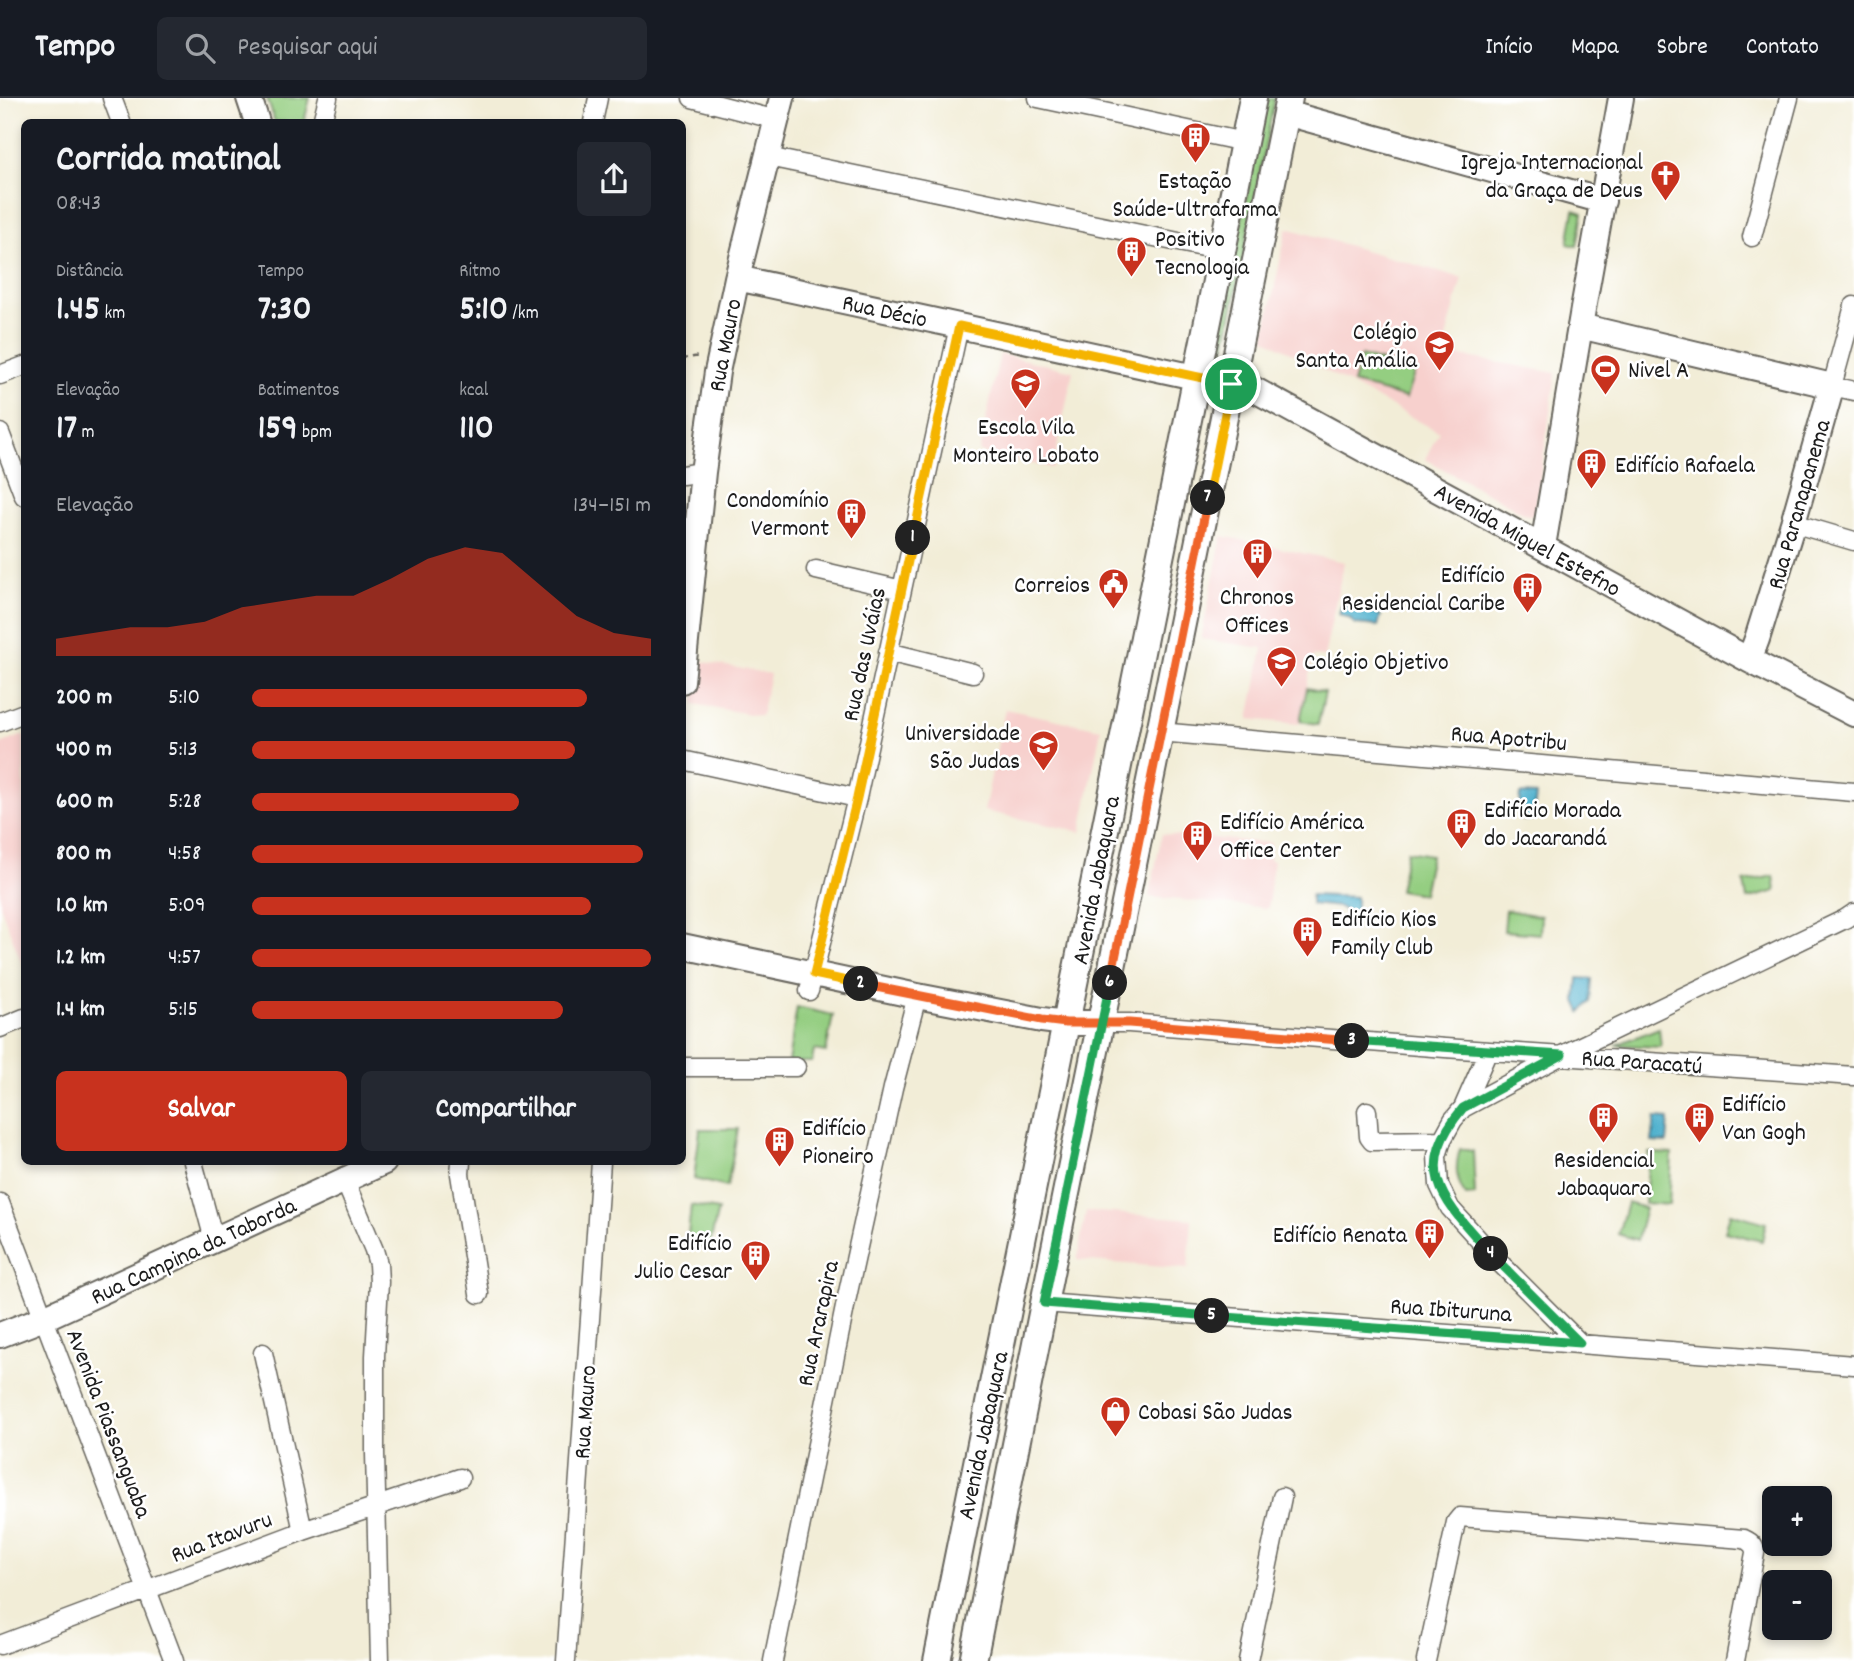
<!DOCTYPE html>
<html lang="pt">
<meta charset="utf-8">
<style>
:root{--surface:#171b24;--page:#242831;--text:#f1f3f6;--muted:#9ea1a6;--line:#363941;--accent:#c8321e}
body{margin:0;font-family:Dekko,sans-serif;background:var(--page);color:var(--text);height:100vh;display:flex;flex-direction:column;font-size:26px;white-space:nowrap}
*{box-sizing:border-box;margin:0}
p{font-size:23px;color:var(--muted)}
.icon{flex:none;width:38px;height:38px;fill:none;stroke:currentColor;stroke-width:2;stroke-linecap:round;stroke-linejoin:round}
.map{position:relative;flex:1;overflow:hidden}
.panel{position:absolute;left:21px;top:21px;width:665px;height:1046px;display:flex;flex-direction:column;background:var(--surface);border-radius:10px;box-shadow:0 4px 10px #0003}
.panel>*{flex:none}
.tools{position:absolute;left:1762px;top:1388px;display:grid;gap:14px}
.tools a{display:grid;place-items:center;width:70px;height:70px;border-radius:10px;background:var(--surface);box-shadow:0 4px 10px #0003;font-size:35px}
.pin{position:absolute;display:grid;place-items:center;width:60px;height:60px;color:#fff;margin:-30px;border:4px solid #fff;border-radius:50%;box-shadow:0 2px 7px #0007}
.km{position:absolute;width:35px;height:35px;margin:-18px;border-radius:50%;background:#222;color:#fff;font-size:19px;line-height:35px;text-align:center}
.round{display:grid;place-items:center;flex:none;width:74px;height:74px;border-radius:10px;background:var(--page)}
.head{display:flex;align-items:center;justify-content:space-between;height:119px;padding:0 35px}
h1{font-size:38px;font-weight:700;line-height:52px}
.metrics{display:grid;grid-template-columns:repeat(3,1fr);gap:10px;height:119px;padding:7px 35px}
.metrics div{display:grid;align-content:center}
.metrics b{font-size:35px;font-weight:700}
.metrics small{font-size:19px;font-weight:400}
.metrics p{font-size:19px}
.chart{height:196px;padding:14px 35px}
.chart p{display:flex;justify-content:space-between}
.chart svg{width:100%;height:126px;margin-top:7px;fill:var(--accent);opacity:.7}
.button{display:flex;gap:14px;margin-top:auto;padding:14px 35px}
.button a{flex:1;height:80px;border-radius:10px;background:var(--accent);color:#fff;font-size:28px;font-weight:700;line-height:80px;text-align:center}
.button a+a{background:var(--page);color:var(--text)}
ul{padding:0 35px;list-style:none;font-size:23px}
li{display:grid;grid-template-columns:112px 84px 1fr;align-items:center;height:52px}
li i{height:18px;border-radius:9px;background:var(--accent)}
header{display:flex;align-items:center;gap:42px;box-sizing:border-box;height:98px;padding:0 35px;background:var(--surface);border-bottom:2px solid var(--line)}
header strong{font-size:33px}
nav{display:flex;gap:38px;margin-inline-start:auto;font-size:24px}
.search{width:490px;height:63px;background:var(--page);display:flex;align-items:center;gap:18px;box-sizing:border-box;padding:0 24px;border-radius:10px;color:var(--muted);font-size:26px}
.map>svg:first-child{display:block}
.built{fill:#f7d0cd}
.green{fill:#94ce81;stroke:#58754e;stroke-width:2}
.water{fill:#50b1ce;stroke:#366675;stroke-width:2}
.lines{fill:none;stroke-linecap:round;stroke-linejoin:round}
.street-casing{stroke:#67655d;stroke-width:21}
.secondary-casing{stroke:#67655d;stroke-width:28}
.primary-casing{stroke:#67655d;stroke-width:30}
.path{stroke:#67655d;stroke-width:2.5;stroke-dasharray:5 5;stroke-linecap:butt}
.street{stroke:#fff;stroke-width:18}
.secondary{stroke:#fff;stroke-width:24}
.primary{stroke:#fff;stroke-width:26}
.split-1-casing{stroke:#fff;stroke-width:14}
.split-2-casing{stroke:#fff;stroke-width:14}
.split-3-casing{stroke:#fff;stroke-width:14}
.split-4-casing{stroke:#fff;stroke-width:14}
.split-5-casing{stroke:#fff;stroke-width:14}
.split-6-casing{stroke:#fff;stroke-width:14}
.split-7-casing{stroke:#fff;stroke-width:14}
.split-8-casing{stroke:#fff;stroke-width:14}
.split-1{stroke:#f5b400;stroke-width:9}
.split-2{stroke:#f5b400;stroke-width:9}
.split-3{stroke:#f0652b;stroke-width:9}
.split-4{stroke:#22a559;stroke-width:9}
.split-5{stroke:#22a559;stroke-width:9}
.split-6{stroke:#22a559;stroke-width:9}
.split-7{stroke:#f0652b;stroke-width:9}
.split-8{stroke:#f5b400;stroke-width:9}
.labels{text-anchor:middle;stroke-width:5;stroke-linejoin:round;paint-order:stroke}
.poi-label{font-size:24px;fill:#1c1c1c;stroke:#fff;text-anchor:start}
.street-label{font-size:24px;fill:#1c1c1c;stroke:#fff}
</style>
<header>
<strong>Tempo</strong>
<div class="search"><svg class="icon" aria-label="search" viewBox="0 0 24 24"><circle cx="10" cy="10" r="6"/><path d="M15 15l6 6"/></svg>Pesquisar aqui</div>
<nav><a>Início</a><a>Mapa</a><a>Sobre</a><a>Contato</a></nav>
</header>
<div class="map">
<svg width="1854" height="1563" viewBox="0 0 1854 1563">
<rect width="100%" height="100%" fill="#fff"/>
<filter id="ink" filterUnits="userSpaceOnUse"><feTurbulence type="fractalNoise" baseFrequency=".0143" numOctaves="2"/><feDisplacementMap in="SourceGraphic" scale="14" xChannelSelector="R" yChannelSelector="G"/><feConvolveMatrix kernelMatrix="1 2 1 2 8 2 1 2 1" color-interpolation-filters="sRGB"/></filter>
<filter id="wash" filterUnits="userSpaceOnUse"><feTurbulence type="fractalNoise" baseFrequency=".00686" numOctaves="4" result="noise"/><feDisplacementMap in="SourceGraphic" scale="28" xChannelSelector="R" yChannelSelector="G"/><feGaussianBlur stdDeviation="1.57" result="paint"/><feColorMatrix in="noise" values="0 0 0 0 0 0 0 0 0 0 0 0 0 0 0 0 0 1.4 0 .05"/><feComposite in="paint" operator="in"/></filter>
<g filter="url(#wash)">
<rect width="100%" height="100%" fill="#f2edd7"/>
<path class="built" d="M1287,130l175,50 -19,72 18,6 95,17 -21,138 -3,4h-5l-102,-56 14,-27 -175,-94z
M1000,256l73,17 -20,97 -74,-16z
M1222,438l122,26 -20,95 -11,-1 -14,68 -50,-5 14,-71 -62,-9z
M699,563l71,13 -9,42 -67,-12z
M1005,611l96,20 -20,103 -97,-21z
M24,637v234l-24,-64v-161z
M1162,736l109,9 -2,17 4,1 -5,47 -119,-11z
M1086,1113l106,8 -4,50 -111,-9z"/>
<path class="green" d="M267,0h43l-6,24h-29z
M1266,0h9l-51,254 -8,-2z
M1574,112l9,3 -6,33 -9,-2z
M1361,258l54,15 -9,27 -53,-15z
M1307,590l18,4 -7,32 -18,-3z
M1407,753l24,4 -8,39 -24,-4z
M1774,778l2,15 -29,8 -3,-17z
M1506,812l35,6 -1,18 -36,-3z
M797,909l36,8 -7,37 -12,-2 -2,12h-24z
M1659,930l2,19 -45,-2z
M700,1031h38l-11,58 -33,-8z
M1460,1051l13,2 2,44 -9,1c-11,-15 -11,-30 -6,-47z
M1649,1055l23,1 -3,51 -24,-2z
M1627,1105l18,5 -8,32 -19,-6z
M691,1107l27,5 -9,38 -22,-3z
M1730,1115l36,10 -4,18 -37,-9z"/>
<path class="water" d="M1342,506l39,11 -3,11 -23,-2 -6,-6 -10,-4z
M1520,696l16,1 -3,25h-10v-13l-4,-1z
M1311,797l45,2v14h-10l-7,-4 -28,-3z
M1578,880l14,1 -2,23 -9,10 -5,-11z
M1655,1020l14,1 -2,24 -15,-1z"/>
</g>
<g filter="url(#ink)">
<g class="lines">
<defs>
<path id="street" d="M112,0l9,24
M692,0l85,22
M1038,0l206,44
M322,24l6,-24
M593,24l5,-24
M768,59l454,94
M1752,139l37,-139
M1854,208l-22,80 22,5
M0,277l24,-9
M0,335l24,63
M682,377l21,-3
M1793,425l61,18
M816,472l86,20
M888,554l85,21
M0,624l24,-9
M1159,634l695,60
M682,662l175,38
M809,893l48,-193 102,-472
M1101,925h28l316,25 409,28
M0,930l24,-10
M1488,953l-25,57 -10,12 -11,20 -5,16 2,29 11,23 49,54 81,81
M682,969h114
M1463,1010l99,-53 283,-136 9,-6
M1367,1013l2,26 3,4 70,-1
M193,1064l21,78
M461,1064l-1,12 19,120
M345,1083l29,69 4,14 1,18 -4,74v97l5,208
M0,1105l174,458
M1044,1205l810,62
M263,1255l40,178
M0,1547l303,-114 157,-53
M566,1563l35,-499
M773,1563l74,-364 46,-209 24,-92
M1248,1563l34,-164
M1426,1563l30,-139 4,-5 284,22c7,3 11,7 11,14l-20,108"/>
<path id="secondary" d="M249,0l8,24
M1286,15l317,88
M737,180l518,112 494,270 105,54
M1580,228l252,60 -39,137 -36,116 -8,21
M1543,448l40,-237 38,-211
M682,583l21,-209 14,-100 20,-94 45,-180
M682,848l235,50 125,24 24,3h35
M0,1237l44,-17 340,-156"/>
<path id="primary" d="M937,1563l316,-1563
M973,1563l89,-448 227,-1115"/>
</defs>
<use href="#street" class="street-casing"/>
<use href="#secondary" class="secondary-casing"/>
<use href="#primary" class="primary-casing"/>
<path class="path" d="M682,261l18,-3"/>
<use href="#street" class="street"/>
<use href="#secondary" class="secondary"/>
<use href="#primary" class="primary"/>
</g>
</g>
<g class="lines" filter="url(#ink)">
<defs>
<path id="split-1" d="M913,440l46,-212 272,58"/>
<path id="split-2" d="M861,886l-47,-10 43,-176 56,-260"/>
<path id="split-3" d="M861,886l181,36 24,3h63l223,18"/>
<path id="split-4" d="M1352,943l210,14 -99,53c-54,64 -17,95 28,146"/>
<path id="split-5" d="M1212,1218l368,27 -89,-89"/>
<path id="split-6" d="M1110,885l-66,320 168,13"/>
<path id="split-7" d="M1110,885l98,-485"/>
<path id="split-8" d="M1208,400l23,-114"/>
</defs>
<use href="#split-1" class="split-1-casing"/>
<use href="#split-2" class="split-2-casing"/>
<use href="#split-3" class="split-3-casing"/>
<use href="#split-4" class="split-4-casing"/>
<use href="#split-5" class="split-5-casing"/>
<use href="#split-6" class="split-6-casing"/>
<use href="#split-7" class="split-7-casing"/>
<use href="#split-8" class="split-8-casing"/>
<use href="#split-1" class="split-1"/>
<use href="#split-2" class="split-2"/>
<use href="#split-3" class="split-3"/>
<use href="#split-4" class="split-4"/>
<use href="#split-5" class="split-5"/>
<use href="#split-6" class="split-6"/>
<use href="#split-7" class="split-7"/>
<use href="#split-8" class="split-8"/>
</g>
<defs>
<symbol id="building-pin" viewBox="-11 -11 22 30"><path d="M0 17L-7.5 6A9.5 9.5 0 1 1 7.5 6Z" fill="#c8321e" stroke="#fff"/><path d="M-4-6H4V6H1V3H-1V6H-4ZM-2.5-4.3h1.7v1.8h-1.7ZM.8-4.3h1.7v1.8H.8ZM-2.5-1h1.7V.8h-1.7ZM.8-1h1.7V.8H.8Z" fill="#fff"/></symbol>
<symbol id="church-pin" viewBox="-11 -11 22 30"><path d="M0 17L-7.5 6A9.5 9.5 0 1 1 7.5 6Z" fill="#c8321e" stroke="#fff"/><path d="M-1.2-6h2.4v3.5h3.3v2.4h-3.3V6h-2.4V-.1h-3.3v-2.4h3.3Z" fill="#fff"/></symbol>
<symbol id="school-pin" viewBox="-11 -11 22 30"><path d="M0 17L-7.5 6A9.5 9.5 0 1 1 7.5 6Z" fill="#c8321e" stroke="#fff"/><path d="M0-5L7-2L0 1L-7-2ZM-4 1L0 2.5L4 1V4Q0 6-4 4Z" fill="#fff"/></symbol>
<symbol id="stadium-pin" viewBox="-11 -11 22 30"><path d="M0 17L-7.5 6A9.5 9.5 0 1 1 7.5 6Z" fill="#c8321e" stroke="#fff"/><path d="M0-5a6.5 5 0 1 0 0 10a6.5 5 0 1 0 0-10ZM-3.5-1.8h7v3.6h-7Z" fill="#fff"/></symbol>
<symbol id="civic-pin" viewBox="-11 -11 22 30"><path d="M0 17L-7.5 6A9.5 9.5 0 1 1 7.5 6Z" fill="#c8321e" stroke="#fff"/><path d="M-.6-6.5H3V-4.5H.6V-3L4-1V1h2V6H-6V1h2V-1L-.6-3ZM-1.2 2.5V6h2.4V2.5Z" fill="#fff"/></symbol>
<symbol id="university-pin" viewBox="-11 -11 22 30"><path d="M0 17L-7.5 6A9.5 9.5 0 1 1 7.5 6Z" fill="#c8321e" stroke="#fff"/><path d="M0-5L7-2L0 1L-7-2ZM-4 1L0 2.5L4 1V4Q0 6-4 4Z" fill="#fff"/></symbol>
<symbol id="shop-pin" viewBox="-11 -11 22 30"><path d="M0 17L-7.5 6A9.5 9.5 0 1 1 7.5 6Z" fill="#c8321e" stroke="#fff"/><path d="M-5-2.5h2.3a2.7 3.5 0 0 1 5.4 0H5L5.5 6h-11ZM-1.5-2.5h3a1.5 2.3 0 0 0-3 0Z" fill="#fff"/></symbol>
</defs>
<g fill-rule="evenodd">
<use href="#building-pin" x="1178" y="22" width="35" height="47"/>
<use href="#church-pin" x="1648" y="60" width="35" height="47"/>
<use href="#building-pin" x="1114" y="136" width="35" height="47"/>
<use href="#school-pin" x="1422" y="230" width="35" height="47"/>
<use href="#stadium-pin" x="1588" y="254" width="35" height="47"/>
<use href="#school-pin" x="1008" y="268" width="35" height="47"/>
<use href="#building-pin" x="1574" y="348" width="35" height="47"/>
<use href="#building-pin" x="834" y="398" width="35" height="47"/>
<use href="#building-pin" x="1240" y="438" width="35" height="47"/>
<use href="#civic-pin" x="1096" y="468" width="35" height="47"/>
<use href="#building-pin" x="1510" y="472" width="35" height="47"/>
<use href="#school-pin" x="1264" y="546" width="35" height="47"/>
<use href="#university-pin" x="1026" y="630" width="35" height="47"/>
<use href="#building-pin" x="1444" y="708" width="35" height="47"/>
<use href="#building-pin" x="1180" y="720" width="35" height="47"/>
<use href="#building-pin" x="1290" y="816" width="35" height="47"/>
<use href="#building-pin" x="1586" y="1002" width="35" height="47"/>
<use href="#building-pin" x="1682" y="1002" width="35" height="47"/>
<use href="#building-pin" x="762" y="1026" width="35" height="47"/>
<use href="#building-pin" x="1412" y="1118" width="35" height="47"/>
<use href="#building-pin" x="738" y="1140" width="35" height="47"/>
<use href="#shop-pin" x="1098" y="1296" width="35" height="47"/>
</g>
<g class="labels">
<g class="poi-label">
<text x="1643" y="71" text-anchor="end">Igreja Internacional<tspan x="1643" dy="28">da Graça de Deus</tspan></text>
<text x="1195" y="90" text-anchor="middle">Estação<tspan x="1195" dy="28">Saúde-Ultrafarma</tspan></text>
<text x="1155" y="148">Positivo<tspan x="1155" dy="28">Tecnologia</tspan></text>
<text x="1417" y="241" text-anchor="end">Colégio<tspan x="1417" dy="28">Santa Amália</tspan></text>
<text x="1628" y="279">Nivel A</text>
<text x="1026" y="336" text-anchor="middle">Escola Vila<tspan x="1026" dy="28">Monteiro Lobato</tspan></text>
<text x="1615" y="374">Edifício Rafaela</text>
<text x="829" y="409" text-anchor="end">Condomínio<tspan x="829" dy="28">Vermont</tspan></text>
<text x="1505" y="484" text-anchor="end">Edifício<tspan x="1505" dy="28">Residencial Caribe</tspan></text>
<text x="1090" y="494" text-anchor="end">Correios</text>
<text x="1257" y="506" text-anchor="middle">Chronos<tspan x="1257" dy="28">Offices</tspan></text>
<text x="1304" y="571">Colégio Objetivo</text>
<text x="1020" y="642" text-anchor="end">Universidade<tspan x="1020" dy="28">São Judas</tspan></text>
<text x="1484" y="719">Edifício Morada<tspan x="1484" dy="28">do Jacarandá</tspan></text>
<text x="1220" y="731">Edifício América<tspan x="1220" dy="28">Office Center</tspan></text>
<text x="1331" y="828">Edifício Kios<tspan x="1331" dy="28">Family Club</tspan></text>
<text x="1722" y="1013">Edifício<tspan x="1722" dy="28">Van Gogh</tspan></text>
<text x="802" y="1037">Edifício<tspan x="802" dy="28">Pioneiro</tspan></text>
<text x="1604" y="1069" text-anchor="middle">Residencial<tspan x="1604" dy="28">Jabaquara</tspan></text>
<text x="1407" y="1144" text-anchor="end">Edifício Renata</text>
<text x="732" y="1152" text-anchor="end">Edifício<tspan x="732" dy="28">Julio Cesar</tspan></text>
<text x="1138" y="1321">Cobasi São Judas</text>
</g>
<g class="street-label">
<text transform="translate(885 212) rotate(12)" y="8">Rua Décio</text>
<text transform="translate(724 247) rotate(-79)" y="8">Rua Mauro</text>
<text transform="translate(1798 406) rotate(-74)" y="8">Rua Paranapanema</text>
<text transform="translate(1528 441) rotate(29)" y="8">Avenida Miguel Estefno</text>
<text transform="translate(863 556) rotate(-78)" y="8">Rua das Uváias</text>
<text transform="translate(1509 639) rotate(5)" y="8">Rua Apotribu</text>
<text transform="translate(1095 782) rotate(-79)" y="8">Avenida Jabaquara</text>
<text transform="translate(1642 963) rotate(4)" y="8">Rua Paracatú</text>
<text transform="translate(193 1152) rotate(-25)" y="8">Rua Campina da Taborda</text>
<text transform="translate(1451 1211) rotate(4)" y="8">Rua Ibituruna</text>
<text transform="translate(817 1225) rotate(-78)" y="8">Rua Ararapira</text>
<text transform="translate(584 1314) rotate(-86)" y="8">Rua Mauro</text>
<text transform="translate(110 1325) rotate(69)" y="8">Avenida Piassanguaba</text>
<text transform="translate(982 1337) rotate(-78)" y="8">Avenida Jabaquara</text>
<text transform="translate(221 1438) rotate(-21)" y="8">Rua Itavuru</text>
</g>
</g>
</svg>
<div class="tools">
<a>+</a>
<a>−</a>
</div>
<div class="pin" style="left:1231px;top:286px;background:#1e9e55"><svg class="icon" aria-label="arrive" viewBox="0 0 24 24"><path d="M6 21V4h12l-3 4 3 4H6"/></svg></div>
<b class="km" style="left:913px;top:440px">1</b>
<b class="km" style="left:861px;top:886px">2</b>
<b class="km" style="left:1352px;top:943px">3</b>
<b class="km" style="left:1491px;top:1156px">4</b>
<b class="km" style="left:1212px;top:1218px">5</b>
<b class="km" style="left:1110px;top:885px">6</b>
<b class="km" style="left:1208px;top:400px">7</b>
<section class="panel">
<div class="head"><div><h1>Corrida matinal</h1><p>08:43</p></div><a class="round"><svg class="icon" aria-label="share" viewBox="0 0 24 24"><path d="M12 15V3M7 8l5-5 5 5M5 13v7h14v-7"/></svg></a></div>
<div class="metrics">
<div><p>Distância</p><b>1.45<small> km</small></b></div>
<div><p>Tempo</p><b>7:30</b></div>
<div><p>Ritmo</p><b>5:10<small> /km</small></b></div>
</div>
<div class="metrics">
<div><p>Elevação</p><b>17<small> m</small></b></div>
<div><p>Batimentos</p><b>159<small> bpm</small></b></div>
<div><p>kcal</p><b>110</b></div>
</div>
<div class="chart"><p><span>Elevação</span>134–151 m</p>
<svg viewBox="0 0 160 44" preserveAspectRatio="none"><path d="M0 44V38L10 36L20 34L30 34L40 32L50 27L60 25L70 23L80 23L90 17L100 10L110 6L120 8L130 19L140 30L150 36L160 38V44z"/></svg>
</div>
<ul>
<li><b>200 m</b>5:10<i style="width:84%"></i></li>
<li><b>400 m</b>5:13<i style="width:81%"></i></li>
<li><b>600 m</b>5:28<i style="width:67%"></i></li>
<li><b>800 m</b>4:58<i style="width:98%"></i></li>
<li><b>1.0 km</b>5:09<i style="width:85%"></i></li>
<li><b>1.2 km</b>4:57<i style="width:100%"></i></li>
<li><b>1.4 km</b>5:15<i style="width:78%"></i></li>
</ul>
<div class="button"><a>Salvar</a><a>Compartilhar</a></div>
</section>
</div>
